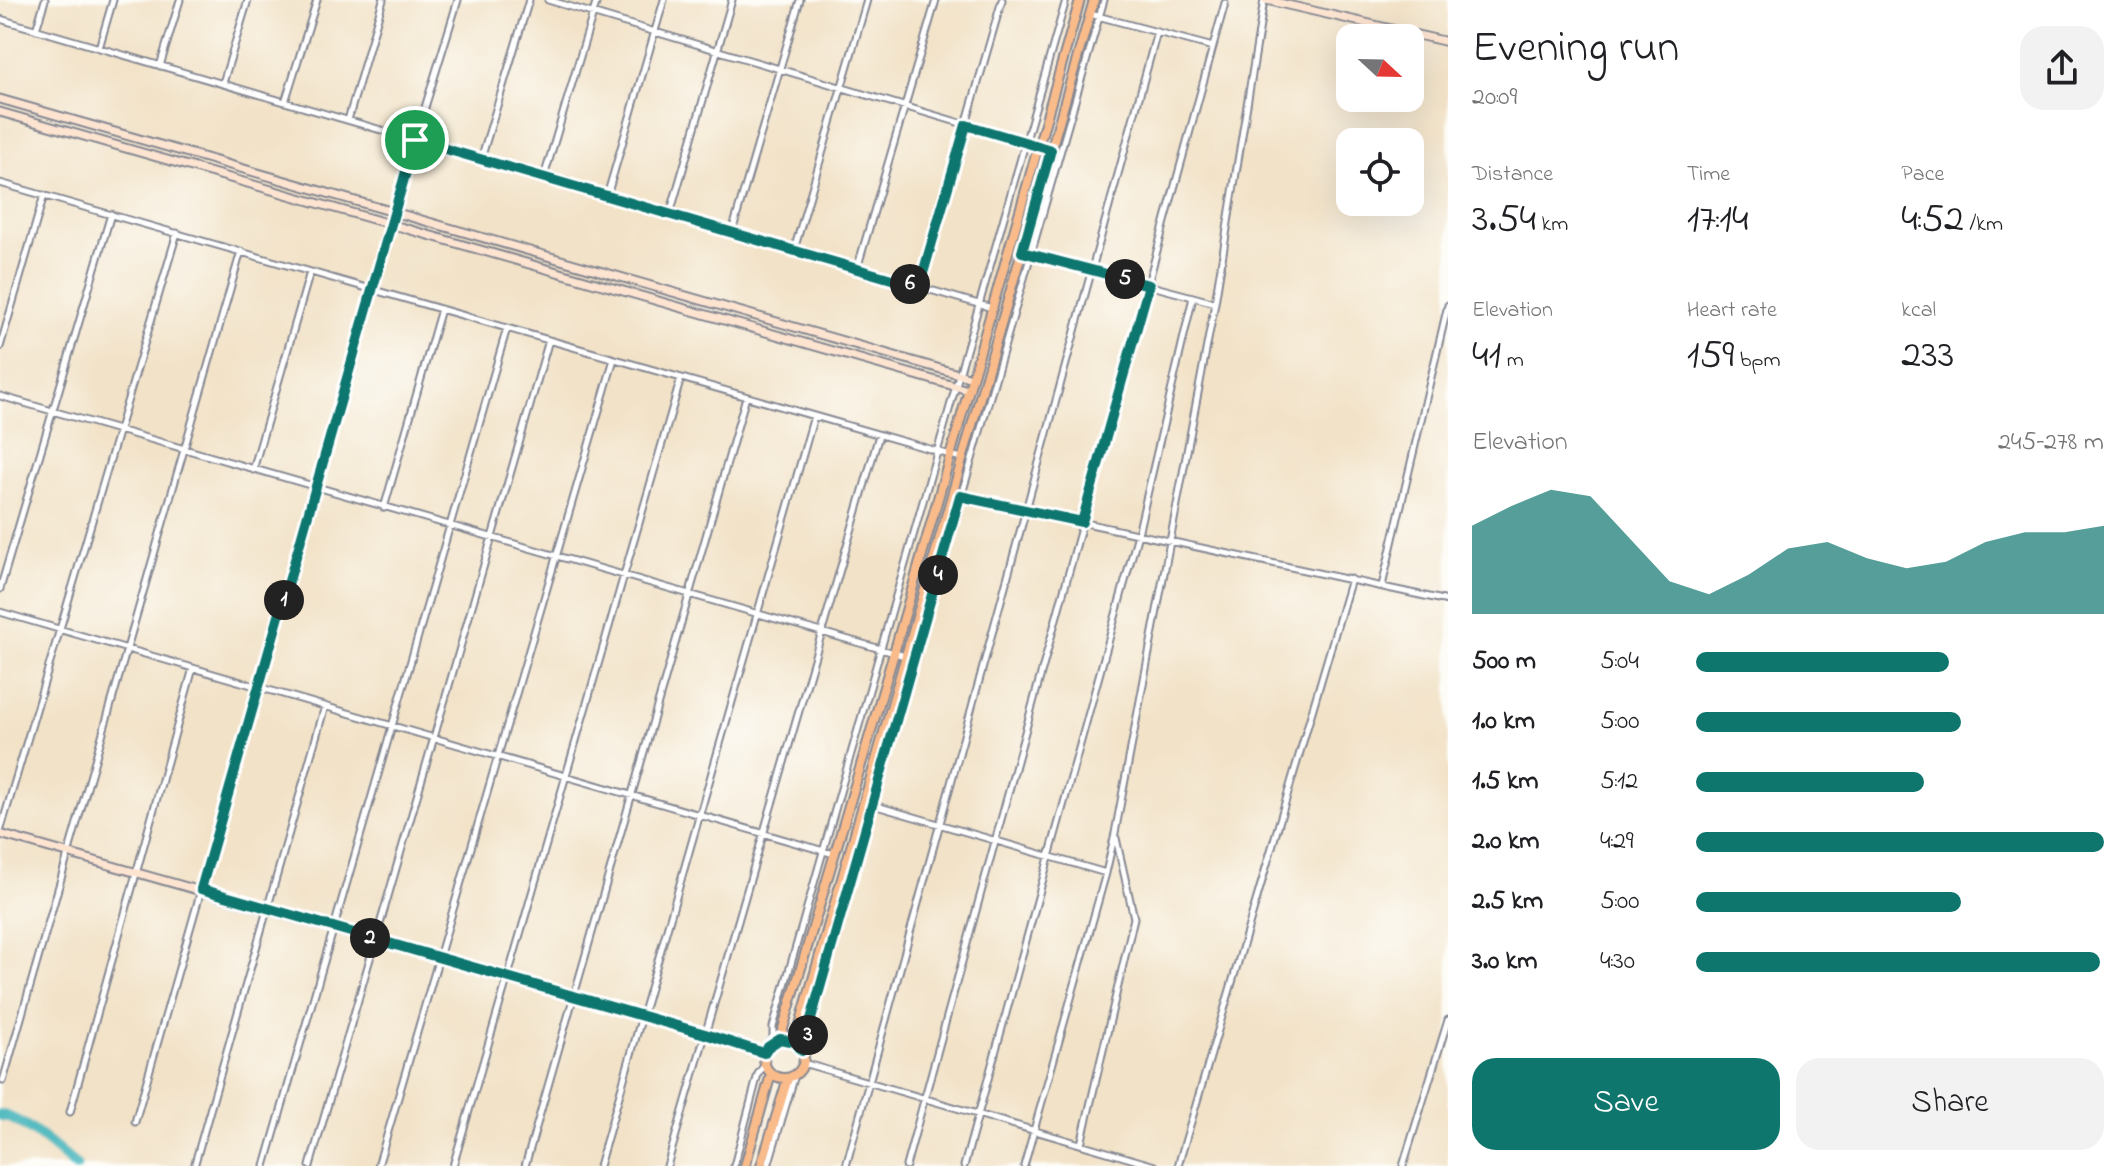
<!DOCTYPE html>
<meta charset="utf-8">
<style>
:root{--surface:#fff;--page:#f2f2f2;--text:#202124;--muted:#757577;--accent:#0f766e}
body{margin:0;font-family:"Indie Flower",sans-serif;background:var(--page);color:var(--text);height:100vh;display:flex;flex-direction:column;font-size:30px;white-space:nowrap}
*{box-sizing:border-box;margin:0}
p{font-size:26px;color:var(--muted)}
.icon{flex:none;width:44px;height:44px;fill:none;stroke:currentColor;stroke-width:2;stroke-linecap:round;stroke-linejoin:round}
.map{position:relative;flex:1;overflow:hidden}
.side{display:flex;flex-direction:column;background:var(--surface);width:680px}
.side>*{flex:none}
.needle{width:52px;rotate:112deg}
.controls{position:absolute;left:1336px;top:24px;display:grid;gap:16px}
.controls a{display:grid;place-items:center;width:88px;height:88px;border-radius:16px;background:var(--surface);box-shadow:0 8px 32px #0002;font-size:40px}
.pin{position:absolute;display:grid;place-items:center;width:68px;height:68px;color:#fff;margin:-34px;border:4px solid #fff;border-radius:50%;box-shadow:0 2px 8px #0007}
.km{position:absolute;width:40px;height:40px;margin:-20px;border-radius:50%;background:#222;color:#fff;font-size:22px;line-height:40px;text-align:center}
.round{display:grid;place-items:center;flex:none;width:84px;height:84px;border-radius:24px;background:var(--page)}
.head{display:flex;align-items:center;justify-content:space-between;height:136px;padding:0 24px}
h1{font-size:44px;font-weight:600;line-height:60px}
.metrics{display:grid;grid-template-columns:repeat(3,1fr);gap:12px;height:136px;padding:8px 24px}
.metrics div{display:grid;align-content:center}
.metrics b{font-size:40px;font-weight:600}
.metrics small{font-size:22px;font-weight:400}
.metrics p{font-size:22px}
.chart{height:224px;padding:16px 24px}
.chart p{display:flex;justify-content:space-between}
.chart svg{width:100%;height:144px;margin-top:8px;fill:var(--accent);opacity:.7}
.cta{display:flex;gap:16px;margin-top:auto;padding:16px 24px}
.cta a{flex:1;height:92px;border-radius:24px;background:var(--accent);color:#fff;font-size:32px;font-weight:600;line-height:92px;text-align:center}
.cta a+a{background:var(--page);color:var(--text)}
ul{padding:0 24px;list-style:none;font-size:26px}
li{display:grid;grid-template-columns:128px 96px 1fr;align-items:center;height:60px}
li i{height:20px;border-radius:10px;background:var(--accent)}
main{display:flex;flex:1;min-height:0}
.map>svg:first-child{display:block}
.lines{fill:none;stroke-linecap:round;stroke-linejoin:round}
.river{stroke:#45b5bc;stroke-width:11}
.street-casing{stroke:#868892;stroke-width:9}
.secondary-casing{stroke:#868892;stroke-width:11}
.primary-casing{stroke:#868892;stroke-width:12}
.street{stroke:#fff;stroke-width:5}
.secondary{stroke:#fde4d1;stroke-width:7}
.primary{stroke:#fabb8b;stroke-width:8}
.route-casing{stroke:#fff;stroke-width:16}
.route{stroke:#0f766e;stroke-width:10}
</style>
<main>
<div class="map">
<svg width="1448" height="1166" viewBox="0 0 1448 1166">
<rect width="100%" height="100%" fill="#fdfcf7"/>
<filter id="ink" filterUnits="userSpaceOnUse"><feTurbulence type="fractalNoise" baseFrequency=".0125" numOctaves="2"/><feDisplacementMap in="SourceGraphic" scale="16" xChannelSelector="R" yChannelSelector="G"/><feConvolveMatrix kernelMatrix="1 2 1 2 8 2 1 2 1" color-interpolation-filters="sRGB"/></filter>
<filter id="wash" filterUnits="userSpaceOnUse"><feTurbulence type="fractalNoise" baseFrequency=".006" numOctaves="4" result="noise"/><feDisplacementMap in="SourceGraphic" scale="32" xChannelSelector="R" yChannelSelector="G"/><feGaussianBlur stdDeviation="1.8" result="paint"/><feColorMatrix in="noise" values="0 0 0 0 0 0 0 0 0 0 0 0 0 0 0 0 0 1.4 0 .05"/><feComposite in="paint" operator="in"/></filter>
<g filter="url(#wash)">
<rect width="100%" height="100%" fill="#f2e2c7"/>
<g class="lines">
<path class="river" d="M0,1115c24,4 57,35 76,51"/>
</g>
</g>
<g filter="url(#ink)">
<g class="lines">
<defs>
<path id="street" d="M548,0l503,150
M1090,14l123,33
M0,19l992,289
M36,30l9,-30
M99,48l14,-48
M160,66l20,-66
M223,83l25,-83
M285,102l32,-102
M348,120l35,-120
M481,159l48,-159
M544,177l53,-177
M0,183l961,275
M607,196l57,-196
M670,214l62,-214
M732,232l68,-232
M794,250l73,-250
M857,269l79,-269
M919,287l83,-287
M1193,297l22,6
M0,347l44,-152
M0,396l905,260
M253,470l57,-198
M960,496l488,105
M384,508l57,-199
M1382,586l66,-281
M0,589l111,-375
M0,612l834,242
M863,802l243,71
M0,832l177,-599
M773,1042v-15l293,-1027
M802,1051l302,-1051
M803,1063l352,103
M3,1081l238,-830
M70,1112l123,-444
M135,1122l280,-982 43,-140
M1081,1144l53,-226 -18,-80
M195,1163l130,-457
M265,1166l242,-838
M310,1166l239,-826
M378,1166l236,-807
M453,1166l228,-788
M525,1166l221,-769
M599,1166l215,-750
M667,1166l212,-731
M734,1166l24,-92 7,-10
M768,1166l27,-91
M846,1166l311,-1134
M906,1166l319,-1163
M964,1166l174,-632 55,-237 -171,-45
M1024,1166l82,-293 9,-40 100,-530 49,-303
M1178,1166l173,-587
M1403,1166l45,-146"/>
<path id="secondary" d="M1266,0l182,42
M0,99l972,279
M0,112l968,278
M0,834l705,200 59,19"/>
<path id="primary" d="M764 1058a20 20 0 1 1 40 0a20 20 0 1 1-40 0Z
M780,1039l114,-386 186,-653
M795,1042l299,-1042
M745,1166l26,-92
M761,1166l27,-88"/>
</defs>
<use href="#street" class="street-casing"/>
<use href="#secondary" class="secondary-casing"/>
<use href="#primary" class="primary-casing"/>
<use href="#street" class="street"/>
<use href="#secondary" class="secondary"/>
<use href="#primary" class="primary"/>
</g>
</g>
<g class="lines" filter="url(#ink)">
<defs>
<path id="route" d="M966,125l85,25 -29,102 127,33 -67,237 -122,-26 -158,555 -7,-9 -15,-3 -12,8 -4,6 -59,-19 -504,-145 214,-749 504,147z"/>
</defs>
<use href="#route" class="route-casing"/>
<use href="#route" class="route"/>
</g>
</svg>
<div class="controls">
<a><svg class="needle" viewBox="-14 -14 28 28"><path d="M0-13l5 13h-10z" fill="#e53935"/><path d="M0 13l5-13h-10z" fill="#757577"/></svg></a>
<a><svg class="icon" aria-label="locate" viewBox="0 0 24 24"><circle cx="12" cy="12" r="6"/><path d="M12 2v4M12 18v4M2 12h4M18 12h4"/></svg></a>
</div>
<div class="pin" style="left:415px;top:140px;background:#1e9e55"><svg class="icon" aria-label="arrive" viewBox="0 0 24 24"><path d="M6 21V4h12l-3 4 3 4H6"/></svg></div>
<b class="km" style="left:284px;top:600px">1</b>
<b class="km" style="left:370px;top:938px">2</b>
<b class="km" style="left:808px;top:1035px">3</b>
<b class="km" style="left:938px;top:575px">4</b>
<b class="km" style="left:1125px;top:279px">5</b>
<b class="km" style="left:910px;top:284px">6</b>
</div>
<section class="side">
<div class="head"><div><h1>Evening run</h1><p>20:09</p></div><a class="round"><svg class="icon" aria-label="share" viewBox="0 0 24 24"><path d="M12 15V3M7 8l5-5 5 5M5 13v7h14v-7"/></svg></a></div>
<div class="metrics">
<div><p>Distance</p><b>3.54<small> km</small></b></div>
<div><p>Time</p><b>17:14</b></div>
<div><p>Pace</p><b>4:52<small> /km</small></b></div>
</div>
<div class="metrics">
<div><p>Elevation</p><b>41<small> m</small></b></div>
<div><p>Heart rate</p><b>159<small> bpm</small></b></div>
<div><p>kcal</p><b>233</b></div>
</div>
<div class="chart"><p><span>Elevation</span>245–278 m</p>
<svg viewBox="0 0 160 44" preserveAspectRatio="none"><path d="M0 44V17L10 11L20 6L30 8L40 21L50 34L60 38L70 32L80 24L90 22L100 27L110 30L120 28L130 22L140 19L150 19L160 17V44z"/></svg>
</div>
<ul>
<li><b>500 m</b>5:04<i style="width:62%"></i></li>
<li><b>1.0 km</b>5:00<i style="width:65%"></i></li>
<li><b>1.5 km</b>5:12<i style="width:56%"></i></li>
<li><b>2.0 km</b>4:29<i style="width:100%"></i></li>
<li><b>2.5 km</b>5:00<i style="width:65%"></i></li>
<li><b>3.0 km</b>4:30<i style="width:99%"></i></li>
</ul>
<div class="cta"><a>Save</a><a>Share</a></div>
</section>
</main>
